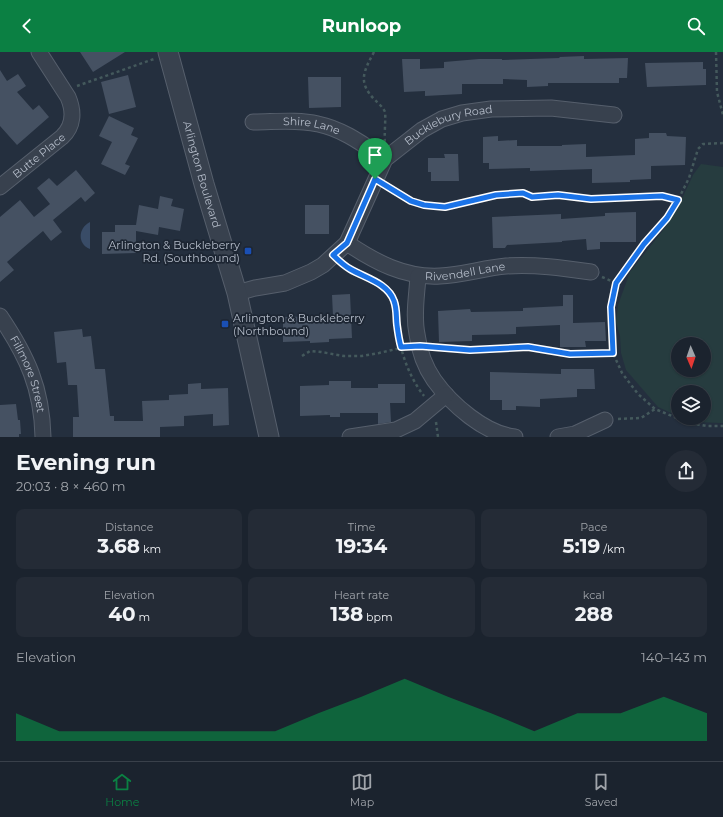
<!DOCTYPE html>
<meta charset="utf-8">
<style>
:root{--surface:#1b232e;--page:#242b36;--text:#f1f3f6;--muted:#a0a4aa;--line:#39404a;--accent:#0b8043}
body{margin:0;font-family:Montserrat,sans-serif;background:var(--page);color:var(--text);height:100vh;display:flex;flex-direction:column;font-size:15px;white-space:nowrap}
*{box-sizing:border-box;margin:0}
p{font-size:13px;color:var(--muted)}
.icon{flex:none;width:22px;height:22px;fill:none;stroke:currentColor;stroke-width:2;stroke-linecap:round;stroke-linejoin:round}
.map{position:relative;height:385px;overflow:hidden}
.drawer{display:flex;flex-direction:column;background:var(--surface);flex:1}
.drawer>*{flex:none}
.needle{width:26px;rotate:178deg}
.fabs{position:absolute;left:671px;top:285px;display:grid;gap:8px}
.fabs a{display:grid;place-items:center;width:40px;height:40px;border-radius:50%;background:var(--surface);box-shadow:0 1px 3px #0004,0 0 0 1px var(--line);font-size:20px}
.pin{position:absolute;display:grid;place-items:center;width:34px;height:34px;color:#fff;margin:-41px -17px;border-radius:50% 50% 50% 0;rotate:-45deg;box-shadow:0 0 4px #0007}
.pin .icon{rotate:45deg}
.round{display:grid;place-items:center;flex:none;width:42px;height:42px;border-radius:21px;background:var(--page)}
.summary{display:flex;align-items:center;justify-content:space-between;height:68px;padding:0 16px}
h1{font-size:22px;font-weight:700;line-height:30px}
.stats{display:grid;grid-template-columns:repeat(3,1fr);gap:6px;height:68px;padding:4px 16px}
.stats div{display:grid;align-content:center;border-radius:8px;background:var(--page);text-align:center}
.stats b{font-size:20px;font-weight:700}
.stats small{font-size:11px;font-weight:400}
.stats p{font-size:11px}
.chart{height:112px;padding:8px 16px}
.chart p{display:flex;justify-content:space-between}
.chart svg{width:100%;height:72px;margin-top:4px;fill:var(--accent);opacity:.7}
header{display:flex;justify-content:space-between;align-items:center;height:52px;padding:0 16px;background:var(--accent);color:#fff;font-size:18px;font-weight:700}
.tabs{display:flex;justify-content:space-around;align-items:center;height:56px;border-top:1px solid var(--line);background:var(--surface);font-size:11px;color:var(--muted)}
.tabs a{display:grid;justify-items:center;gap:2px}
.tabs .on{color:var(--accent)}
.map>svg:first-child{display:block}
.green{fill:#263c3f;fill-rule:evenodd}
.water{fill:#394c67}
.building{fill:#455162}
.lines{fill:none;stroke-linecap:round;stroke-linejoin:round}
.minor-casing{stroke:#565f6c;stroke-width:17}
.tertiary-casing{stroke:#565f6c;stroke-width:21}
.path{stroke:#44595c;stroke-width:2.5;stroke-dasharray:3 3;stroke-linecap:butt}
.minor{stroke:#38414e;stroke-width:15}
.tertiary{stroke:#38414e;stroke-width:19}
.route-casing{stroke:#fff;stroke-width:8}
.route{stroke:#1a73e8;stroke-width:5}
.transit-dot{fill:#1a4fb4;stroke:#1d2633;stroke-width:1.5}
.labels{text-anchor:middle;stroke-width:3.5;stroke-linejoin:round;paint-order:stroke}
.street-label{font-size:11px;fill:#b4bcc9;stroke:#1d2633}
.poi-label{font-size:11px;fill:#b4bcc9;stroke:#1d2633;text-anchor:end}
</style>
<header><svg class="icon" aria-label="back" viewBox="0 0 24 24"><path d="M15 5l-7 7 7 7"/></svg>Runloop<svg class="icon" aria-label="search" viewBox="0 0 24 24"><circle cx="10" cy="10" r="6"/><path d="M15 15l6 6"/></svg></header>
<div class="map">
<svg width="723" height="385" viewBox="0 0 723 385">
<rect width="100%" height="100%" fill="#242f3e"/>
<path class="green" d="M701,112l22,3v256h-3l-22,-1 -15,-4h21v-26h-26v24l-20,-9 -32,-37 -5,-17 -1,-17 -4,-14 2,-17 12,-33 34,-43 14,-22 15,-32zM678,292h26v26h-26z"/>
<path class="water" d="M90,170v27c-13,-5 -12,-21 0,-27z"/>
<path class="building" d="M80,0h45l-32,20z
M584,4v3l44,-1 -1,20h-8v5h-71v3l-21,1v-7l-24,-1v5h-41v10l-37,2v-5l-21,1 -2,-33h18v10l24,-1v-6l35,-3h23v1l58,-2 -1,-1z
M703,10v7h3v16l-59,2 -2,-24z
M0,18l7,11 11,-7 8,12 -9,6 16,18 6,-5 10,12 -32,28 -17,-19z
M128,23l8,32 -27,7 -8,-32z
M308,25h33v30l-32,1z
M109,64l25,12 -3,7 7,3 -13,26 5,2 -5,9 -24,-11 11,-22 -13,-6z
M649,81h17l1,3 19,1 -1,28 -34,1v13l-21,1v2l-38,1v-14l-62,2v-3l-41,1v-6h-6v-26l15,-1v5l19,-1v6h45v-1l24,-1v13l49,-2v-16l14,-1z
M444,102h14l1,27h-28v-9h-3v-14h17z
M76,118l19,23 -10,9 -4,-5 -28,23 9,12 -11,9 -8,-10 -20,17 -16,14 7,8 -14,12v-65l20,-17 14,17 16,-13 -13,-16 12,-10 8,8z
M160,144l13,3 -2,7 13,3 -4,22 -21,-4 -1,8 -22,-4v22l-34,1v-22h13v-7h21l3,-20 19,4z
M305,153h24v29h-24z
M636,160v30h-36v7l-13,1 -1,-11 -24,2v1l-55,3 -2,3h-12l-1,-31 69,-3v5l44,-3v-3z
M350,242l2,44 -23,1v3l-19,1v-2l-27,1v-25l50,-1 -1,-21z
M563,243h10v28l32,-1 1,19h-21l1,6h-26v-22l-44,2v7l-44,1v6l-33,1 -1,-31 32,-2 1,3 52,-1v-3l40,-2z
M82,277l1,8 8,-1 4,33h10l5,47h4v5h29l-1,-20 27,-1v-5l19,-1v-10l13,-1v6l27,-1 1,37 -16,1v-12l-29,2v10l-24,1v10h-87v-20h6l-2,-32h-9l-2,-23 -9,1 -3,-31z
M561,317h33l1,20h-18v8l-37,2v8l-24,-1v4h-14v-10h-12v-28l71,2z
M329,329h22v7h27v-4h27v19h-15l1,19 -13,2v-11h-38v4h-10v-2l-30,1v-30l29,-1z
M16,352l2,16h2l1,14h-2v3h-19v-32z"/>
<g class="lines">
<defs>
<g id="minor">
<path id="s1" d="M253,70c21,0 44,-3 65,2 25,5 46,21 67,35"/>
<path id="s2" d="M0,135l62,-50c12,-11 12,-26 6,-40l-29,-45"/>
<path id="s3" d="M347,191c28,19 58,35 93,33 22,-1 44,-8 66,-10 29,-2 57,2 85,6"/>
<path d="M418,224c-1,19 -5,39 -1,58 2,16 8,33 17,46 17,24 51,54 81,57"/>
<path id="s4" d="M237,241l18,-5 30,-5 26,-11 12,-7 24,-22 38,-84 37,-29 20,-11 20,-6 29,-4 60,-1 63,7"/>
<path id="s5" d="M0,264c27,40 42,72 43,121"/>
<path d="M350,385l46,-7 19,-9 31,-26"/>
<path d="M558,385l17,-3 30,-14"/>
</g>
<g id="tertiary">
<path id="s6" d="M168,0l36,132 33,109 32,144"/>
</g>
</defs>
<use href="#minor" class="minor-casing"/>
<use href="#tertiary" class="tertiary-casing"/>
<path class="path" d="M374,0c-10,19 -17,30 1,48 3,3 8,7 10,12 1,4 -1,24 0,31
M716,0l1,40 6,23
M77,34l77,-27
M723,91l-20,1 -5,5 -9,29 -11,22 -11,18 -23,26 -28,39 -5,24 2,46 9,20 16,21 17,15 34,14 18,3h16
M387,135l24,14 13,4 10,1 11,1 51,-12 27,-2 10,4 25,-2 46,4 57,-3 17,4
M344,213c13,9 30,13 42,24 15,14 10,39 15,58 4,17 12,35 23,49
M602,225l14,6
M432,295l38,3 58,-3 42,7 43,-1
M302,304l8,-5 11,1 23,4h18l17,-3 26,-6
M618,367l23,-1 14,-9
M436,370l2,15"/>
<use href="#minor" class="minor"/>
<use href="#tertiary" class="tertiary"/>
</g>
<g class="lines">
<defs>
<path id="route" d="M375,127l36,22 13,4 10,1 11,1 51,-12 27,-2 9,4 26,-2 33,4 71,-3 16,4 -11,18 -23,26 -28,39 -5,24 2,46 -43,1 -42,-7 -58,3 -50,-4 -19,1c-2,-7 -3,-14 -4,-22 -1,-8 0,-16 -3,-24 -6,-18 -29,-23 -44,-32 -7,-4 -12,-9 -17,-14l14,-12z"/>
</defs>
<use href="#route" class="route-casing"/>
<use href="#route" class="route"/>
</g>
<g class="transit-dot">
<rect x="244" y="195" width="8" height="8" rx="2"/>
<rect x="221" y="268" width="8" height="8" rx="2"/>
</g>
<g class="labels">
<g class="street-label">
<text dy="4" stroke="none"><textPath href="#s1" startOffset="59">Shire Lane</textPath></text>
<text dy="4" stroke="none"><textPath href="#s4" startOffset="290">Bucklebury Road</textPath></text>
<text dy="4" stroke="none"><textPath href="#s2" startOffset="50">Butte Place</textPath></text>
<text dy="4" stroke="none"><textPath href="#s6" startOffset="127">Arlington Boulevard</textPath></text>
<text dy="4" stroke="none"><textPath href="#s3" startOffset="126">Rivendell Lane</textPath></text>
<text dy="4" stroke="none"><textPath href="#s5" startOffset="65">Fillmore Street</textPath></text>
</g>
<g class="poi-label">
<text x="240" y="197">Arlington &amp; Buckleberry<tspan x="240" dy="13">Rd. (Southbound)</tspan></text>
<text x="233" y="270" text-anchor="start">Arlington &amp; Buckleberry<tspan x="233" dy="13">(Northbound)</tspan></text>
</g>
</g>
</svg>
<div class="fabs">
<a><svg class="needle" viewBox="-14 -14 28 28"><path d="M0-13l5 13h-10z" fill="#e53935"/><path d="M0 13l5-13h-10z" fill="#a0a4aa"/></svg></a>
<a><svg class="icon" aria-label="layers" viewBox="0 0 24 24"><path d="M12 4l9 5-9 5-9-5zM3 14l9 5 9-5"/></svg></a>
</div>
<div class="pin" style="left:375px;top:127px;background:#1e9e55"><svg class="icon" aria-label="arrive" viewBox="0 0 24 24"><path d="M6 21V4h12l-3 4 3 4H6"/></svg></div>
</div>
<section class="drawer">
<div class="summary"><div><h1>Evening run</h1><p>20:03 · 8 × 460 m</p></div><a class="round"><svg class="icon" aria-label="share" viewBox="0 0 24 24"><path d="M12 15V3M7 8l5-5 5 5M5 13v7h14v-7"/></svg></a></div>
<div class="stats">
<div><p>Distance</p><b>3.68<small> km</small></b></div>
<div><p>Time</p><b>19:34</b></div>
<div><p>Pace</p><b>5:19<small> /km</small></b></div>
</div>
<div class="stats">
<div><p>Elevation</p><b>40<small> m</small></b></div>
<div><p>Heart rate</p><b>138<small> bpm</small></b></div>
<div><p>kcal</p><b>288</b></div>
</div>
<div class="chart"><p><span>Elevation</span>140–143 m</p>
<svg viewBox="0 0 160 44" preserveAspectRatio="none"><path d="M0 44V27L10 38L20 38L30 38L40 38L50 38L60 38L70 27L80 17L90 6L100 17L110 27L120 38L130 27L140 27L150 17L160 27V44z"/></svg>
</div>
</section>
<nav class="tabs">
<a class="on"><svg class="icon" aria-label="home" viewBox="0 0 24 24"><path d="M3 11l9-7 9 7M6 9v11h12V9"/></svg>Home</a>
<a><svg class="icon" aria-label="map" viewBox="0 0 24 24"><path d="M3 6l6-2 6 2 6-2v14l-6 2-6-2-6 2zM9 4v14M15 6v14"/></svg>Map</a>
<a><svg class="icon" aria-label="saved" viewBox="0 0 24 24"><path d="M7 4h10v16l-5-4-5 4z"/></svg>Saved</a>
</nav>
